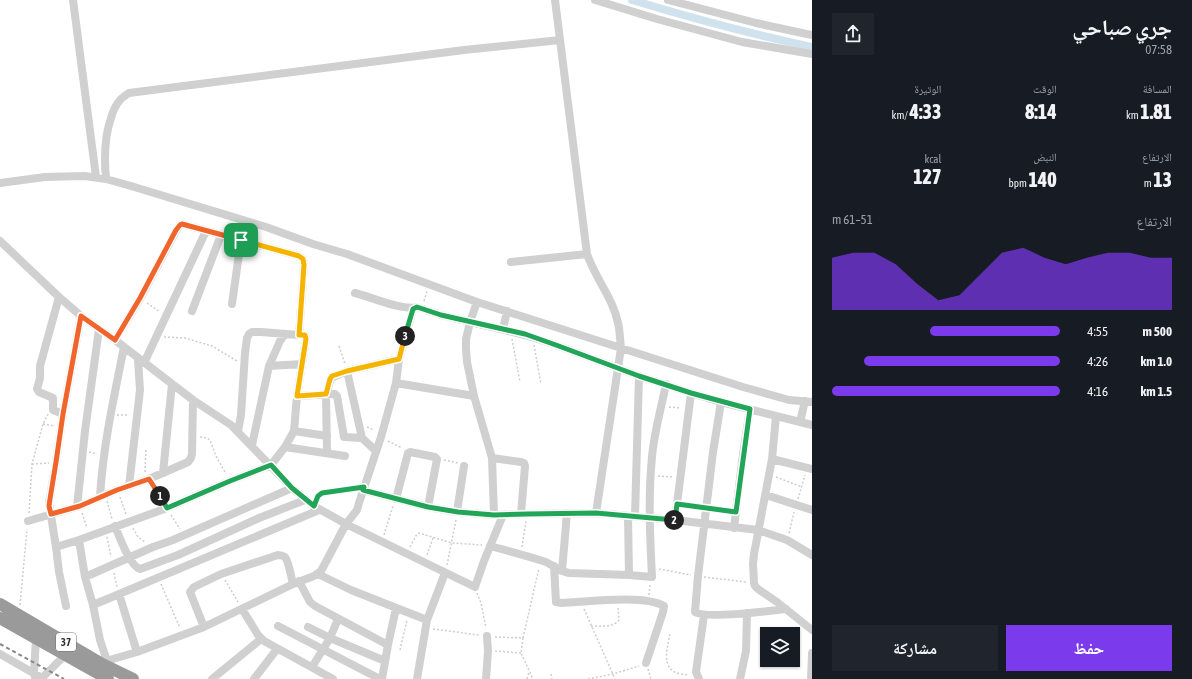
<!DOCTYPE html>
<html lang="ar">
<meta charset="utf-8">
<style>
:root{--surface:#171b24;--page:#20242c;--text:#f1f3f6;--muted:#9ea1a6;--accent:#7c3aed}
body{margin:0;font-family:"Asap Condensed","Noto Naskh Arabic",sans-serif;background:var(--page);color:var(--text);direction:rtl;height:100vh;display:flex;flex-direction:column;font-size:15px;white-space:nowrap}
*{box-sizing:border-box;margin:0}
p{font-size:13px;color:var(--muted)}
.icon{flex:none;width:22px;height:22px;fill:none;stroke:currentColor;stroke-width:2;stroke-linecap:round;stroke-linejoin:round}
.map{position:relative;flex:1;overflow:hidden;direction:ltr}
.side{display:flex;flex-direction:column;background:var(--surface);width:380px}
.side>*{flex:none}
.buttons{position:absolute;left:760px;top:627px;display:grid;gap:8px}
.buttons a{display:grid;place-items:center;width:40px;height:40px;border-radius:0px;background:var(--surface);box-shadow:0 1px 3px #0004;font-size:20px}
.pin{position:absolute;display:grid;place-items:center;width:34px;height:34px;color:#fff;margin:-17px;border-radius:8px;box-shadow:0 2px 6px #0006}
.km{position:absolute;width:20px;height:20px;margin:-10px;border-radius:50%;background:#222;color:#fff;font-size:11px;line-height:20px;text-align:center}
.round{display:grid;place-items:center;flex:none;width:42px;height:42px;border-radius:0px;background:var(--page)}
.overview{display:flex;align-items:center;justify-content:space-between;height:68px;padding:0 20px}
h1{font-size:22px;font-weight:800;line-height:30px}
.metrics{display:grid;grid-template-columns:repeat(3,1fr);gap:6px;height:68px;padding:4px 20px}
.metrics div{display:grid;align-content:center}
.metrics b{font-size:20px;font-weight:800}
.metrics small{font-size:11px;font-weight:400}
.metrics p{font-size:11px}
.chart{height:112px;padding:8px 20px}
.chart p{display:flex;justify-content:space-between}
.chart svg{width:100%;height:72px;margin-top:4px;fill:var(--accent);opacity:.7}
.action{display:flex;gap:8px;margin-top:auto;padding:8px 20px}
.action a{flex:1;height:46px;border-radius:0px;background:var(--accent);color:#fff;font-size:16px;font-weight:800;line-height:46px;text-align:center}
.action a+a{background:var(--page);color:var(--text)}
ul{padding:0 20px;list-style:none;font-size:13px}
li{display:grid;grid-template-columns:64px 48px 1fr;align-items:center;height:30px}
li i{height:10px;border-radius:5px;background:var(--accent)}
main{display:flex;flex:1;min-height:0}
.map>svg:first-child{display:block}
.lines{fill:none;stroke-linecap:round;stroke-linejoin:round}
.canal{stroke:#cfe2ee;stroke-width:8}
.path{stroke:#cdcdcd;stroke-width:1.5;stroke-dasharray:2 2;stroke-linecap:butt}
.minor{stroke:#d0d0d0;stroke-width:8}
.highway{stroke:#9a9a9a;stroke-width:12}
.rail{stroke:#888;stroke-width:2;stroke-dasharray:4 3;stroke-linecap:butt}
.split-1-casing{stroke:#fff;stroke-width:8}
.split-2-casing{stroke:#fff;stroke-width:8}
.split-3-casing{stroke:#fff;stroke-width:8}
.split-4-casing{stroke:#fff;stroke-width:8}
.split-1{stroke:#f0652b;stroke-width:5}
.split-2{stroke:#22a559;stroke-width:5}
.split-3{stroke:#22a559;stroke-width:5}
.split-4{stroke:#f5b400;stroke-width:5}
.labels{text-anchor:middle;stroke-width:4;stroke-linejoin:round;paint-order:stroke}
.shield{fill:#fff;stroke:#707070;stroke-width:1}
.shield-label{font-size:11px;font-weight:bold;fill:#333}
</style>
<main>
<section class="side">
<div class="overview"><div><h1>جري صباحي</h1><p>07:58</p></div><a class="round"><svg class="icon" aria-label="share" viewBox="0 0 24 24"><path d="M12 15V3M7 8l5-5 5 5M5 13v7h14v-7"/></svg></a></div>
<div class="metrics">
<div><p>المسافة</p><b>1.81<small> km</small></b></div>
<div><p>الوقت</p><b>8:14</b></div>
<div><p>الوتيرة</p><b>4:33<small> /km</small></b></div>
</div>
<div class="metrics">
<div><p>الارتفاع</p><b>13<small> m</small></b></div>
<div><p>النبض</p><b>140<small> bpm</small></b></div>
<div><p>kcal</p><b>127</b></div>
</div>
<div class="chart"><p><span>الارتفاع</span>51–61 m</p>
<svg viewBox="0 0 160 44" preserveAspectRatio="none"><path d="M0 44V12L10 9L20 9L30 16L40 28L50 38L60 35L70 22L80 9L90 6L100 12L110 16L120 12L130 9L140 9L150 12L160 12V44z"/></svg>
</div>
<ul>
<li><b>500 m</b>4:55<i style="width:57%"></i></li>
<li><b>1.0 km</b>4:26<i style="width:86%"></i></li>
<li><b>1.5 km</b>4:16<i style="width:100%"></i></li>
</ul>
<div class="action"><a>حفظ</a><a>مشاركة</a></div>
</section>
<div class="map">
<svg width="812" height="679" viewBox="0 0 812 679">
<rect width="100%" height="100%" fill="#fff"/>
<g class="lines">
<path class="canal" d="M632,0c59,18 119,34 180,47"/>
<path class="path" d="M424,301l3,-10
M147,303l13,9
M164,337l21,1 27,8 25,15
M512,339l8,43
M534,345l7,39
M339,346l6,18
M669,407l12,1
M117,415h12
M43,424l12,2
M367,427l7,3
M200,437l7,1 3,2 6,16 10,18
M388,441l14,7
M89,452l8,2
M444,460l14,3
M32,464l17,-1
M145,472l1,-24
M658,476l14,1
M776,477l26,10
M153,486l10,15
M120,497l6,17
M317,499l3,-5 2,-1 34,-5
M798,499l7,-24
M107,501l5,18
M684,505l14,2
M714,509l14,2
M29,513l3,-49 11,-40 5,-10
M82,513l5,15
M171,515l9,14
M133,528l5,9 7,5
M789,533l5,-21
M384,535l9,-29
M107,537l4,20
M410,547l7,-13 2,-1 33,10 30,2
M522,547l4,-26
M427,555l6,-17
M447,565l9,-45
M659,569l32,6
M114,573l3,14
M704,577l42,5
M225,580l13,22
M161,584l19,44
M477,593l4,10 5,25
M649,595l1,-10
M20,605l7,-76
M584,609l31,70
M591,626c9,0 22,2 28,-6l-1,-12
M433,629l46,6
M670,634c-2,10 -8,30 3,37 3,3 11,3 15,4
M495,637l28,1 -2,15 12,26
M523,638l16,-70
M400,650l7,-30
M495,651l26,2
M648,669l3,10
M551,674l1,5
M527,679l2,-7
M588,679l25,-5 26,-8"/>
<path class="minor" d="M73,0l23,177
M555,0l32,254c8,24 26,44 31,69 2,8 2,17 3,25l-25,165
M595,0l62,19 85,23 70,12
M668,0l88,23 56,12
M106,179c-2,-21 -2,-41 5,-61 2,-7 5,-14 10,-19 2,-2 5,-4 8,-6l335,-43 96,-10
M0,183l45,-6 40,-1 21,3 25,7 135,41 47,17 34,10 130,48 266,85 46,13 23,2
M0,241l59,56
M511,262l76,-8
M355,293c16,4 48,18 62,14l24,8 84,20 31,10 83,31 52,17 30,9 91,23
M477,302l-7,20 -4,17v10l1,13 7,34 18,62 2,57
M232,304l9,-64
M192,311l29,-76
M503,329l4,-18
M144,363l62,-132
M269,366l11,-25 5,-7
M347,371l15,67 14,13
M396,383l78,13
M297,396l38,-2 2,2 7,41 18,1
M721,402l-8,50 -15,124 -3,36c10,7 75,-1 91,-3
M63,414l-10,-4v-12l-14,-6 -2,-3 3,-11v-12l19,-69 22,19 34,24 78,60 38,25 61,63 22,18 32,18 129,63 9,-26 19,-46
M776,416l-4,43 -18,95 -1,10 1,19 1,3 3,3 19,13 35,28
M800,422l5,-21
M238,431l3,-16 4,-62 2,-15 2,-4 3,-2h9l38,3
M294,431l33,5
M252,445l17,-79 33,-2
M285,447l60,9
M327,453l-1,-59 5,-16 16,-7 52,-12
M492,458l29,4 3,1 1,3 -4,48
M772,459l40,10
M163,473l9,-89
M129,486l11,-96 -2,-31
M363,490l65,17 29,5 37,3 33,-1 69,-1 79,7 83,10 29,10 25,15
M766,495l46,15
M100,497c3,-51 14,-100 24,-150
M396,499l12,-46 2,-1 25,5 2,2 -9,48
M77,507l8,-76 14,-102
M457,512l7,-46
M628,516l1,59
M635,516l4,-140
M675,520l16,-127
M28,521l52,-15 37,-16 32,-11 39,-17 3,-4 1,-4 1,-54
M115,526c4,10 15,40 25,43l38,-14 81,-37 46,-18
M734,528l9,-74 7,-45
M79,540l6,37 8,28 7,35 7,21
M490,546c19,5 38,10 56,16 8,4 14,9 23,11l60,2 23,2c-2,-40 -4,-80 0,-120 2,-24 9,-48 14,-73
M56,547l23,-7 88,-32 63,-27 41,-16 14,-18 9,-16 3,-35 9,-57 -1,-4h-6l5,-70 -1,-6 -4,-3 -117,-32 -2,1 -4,6 -36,68 -25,41
M554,566l2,36 6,1c24,-1 82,-9 102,3l-1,6 -17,51
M562,571l5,-58
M318,574l33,16 76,30
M85,577l68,-30 20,-7 119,-52
M299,581l11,21 5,4 73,39
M119,594l18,58
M93,605l226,-95
M66,606l-7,-34 -3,-25 -7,-44 7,-41 7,-48 18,-98
M242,609l16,26 6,6 69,38
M278,626l102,53
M204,627l-14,-35 4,-5 27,-13 57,-19c3,0 4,0 7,2 4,5 6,20 8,27
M308,627l22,11 55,23
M0,654l42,24
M101,666l5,-5 31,-9 67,-25 89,-43 21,-8 7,-5 25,-47 11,-14 2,-7 22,-66 15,-54 3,-24 14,-50
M312,667l18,-29 8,-19
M35,677l-1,-4 2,-35
M38,679l4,-1 23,-23
M212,679l49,-40
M254,679l23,-30
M382,679l6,-34 8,-37
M417,679l10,-59 18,-47
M486,679l2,-28 -1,-15
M699,679l-3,-7 8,-57
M740,679l6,-28 1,-38
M811,679l1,-26"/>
<path class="highway" d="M0,604l102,60 31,15
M0,618l108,61"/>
<path class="rail" d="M0,644l64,35"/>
</g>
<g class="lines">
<defs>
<path id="split-1" d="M160,496l-11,-17 -32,11 -37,16 -29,8 -2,-8 1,-7 6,-37 7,-48 18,-98 34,24 25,-42 36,-68 4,-5 2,-1 59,16"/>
<path id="split-2" d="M160,496l7,12 63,-27 41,-16 21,23 22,18 4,-10 4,-3 42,-6 -1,3 65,17 30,5 36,3 33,-1 69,-1 78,7"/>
<path id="split-3" d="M405,336l8,-27 4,-2 24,8 84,19 31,11 83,31 52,17 59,16 -14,103 -59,-8 -2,16h-1"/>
<path id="split-4" d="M241,240l58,16 4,3 1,6 -5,70h6l1,4 -9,57 29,-2 4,-15 2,-3 15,-5 52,-12 6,-23"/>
</defs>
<use href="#split-1" class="split-1-casing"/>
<use href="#split-2" class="split-2-casing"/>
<use href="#split-3" class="split-3-casing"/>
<use href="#split-4" class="split-4-casing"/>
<use href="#split-1" class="split-1"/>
<use href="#split-2" class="split-2"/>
<use href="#split-3" class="split-3"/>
<use href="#split-4" class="split-4"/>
</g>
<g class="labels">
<rect class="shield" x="56" y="633" width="20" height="18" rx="3"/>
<g class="shield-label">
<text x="66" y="646">37</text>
</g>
</g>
</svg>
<div class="buttons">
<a><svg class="icon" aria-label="layers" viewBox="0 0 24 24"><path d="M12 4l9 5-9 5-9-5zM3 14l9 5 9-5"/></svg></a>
</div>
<div class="pin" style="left:241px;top:240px;background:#1e9e55"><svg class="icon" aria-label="arrive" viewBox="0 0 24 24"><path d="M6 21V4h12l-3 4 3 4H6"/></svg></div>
<b class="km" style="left:160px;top:496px">1</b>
<b class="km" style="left:674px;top:520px">2</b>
<b class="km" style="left:405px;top:336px">3</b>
</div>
</main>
